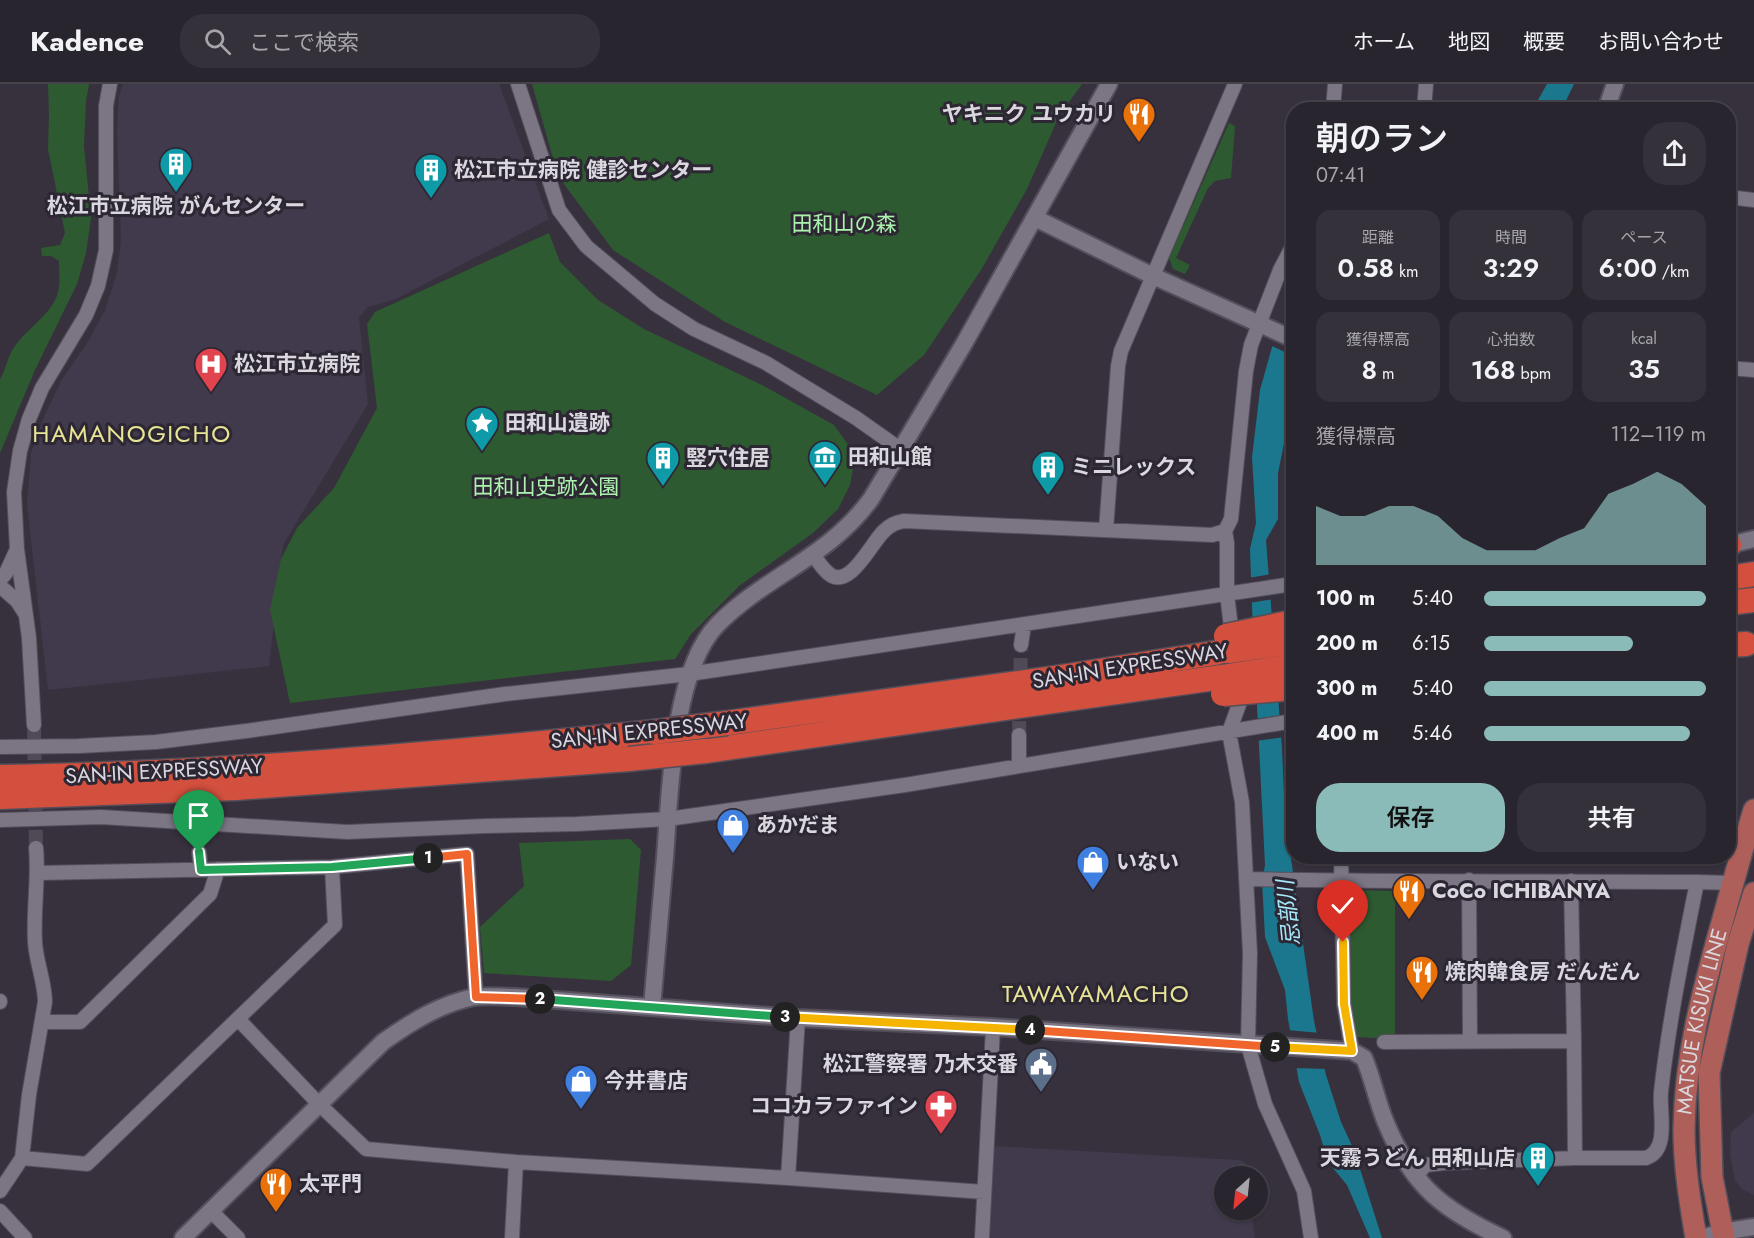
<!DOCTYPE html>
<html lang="ja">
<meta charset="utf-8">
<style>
:root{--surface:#29252e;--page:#35313a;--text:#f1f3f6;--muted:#a5a5aa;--line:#45424a;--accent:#8bbbb9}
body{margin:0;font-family:Jost,"Noto Sans JP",sans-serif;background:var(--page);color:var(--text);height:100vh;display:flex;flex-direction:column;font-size:22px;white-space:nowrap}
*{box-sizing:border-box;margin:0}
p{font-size:20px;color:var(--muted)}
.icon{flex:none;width:33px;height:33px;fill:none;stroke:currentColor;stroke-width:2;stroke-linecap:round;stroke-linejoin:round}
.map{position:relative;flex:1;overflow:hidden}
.drawer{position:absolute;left:1286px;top:18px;width:450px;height:762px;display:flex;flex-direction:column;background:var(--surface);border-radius:24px;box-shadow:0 2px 4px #0004,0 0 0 2px var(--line)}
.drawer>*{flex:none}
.needle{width:39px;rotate:207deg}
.tools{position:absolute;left:1214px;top:1082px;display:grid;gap:12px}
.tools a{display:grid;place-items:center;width:54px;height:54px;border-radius:50%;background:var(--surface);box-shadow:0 2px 4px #0004,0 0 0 2px var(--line);font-size:30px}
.pin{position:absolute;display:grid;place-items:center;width:51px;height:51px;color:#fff;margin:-62px -26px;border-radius:50% 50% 50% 0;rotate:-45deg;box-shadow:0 0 6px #0007}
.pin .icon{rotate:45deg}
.km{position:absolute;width:30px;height:30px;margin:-15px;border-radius:50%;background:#222;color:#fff;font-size:16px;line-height:30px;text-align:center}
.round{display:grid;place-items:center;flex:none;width:63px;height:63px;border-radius:24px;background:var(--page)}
.headline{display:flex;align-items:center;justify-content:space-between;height:102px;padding:0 30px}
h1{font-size:33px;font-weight:600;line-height:45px}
.metrics{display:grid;grid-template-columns:repeat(3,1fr);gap:9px;height:102px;padding:6px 30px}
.metrics div{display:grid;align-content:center;border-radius:15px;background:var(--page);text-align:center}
.metrics b{font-size:26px;font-weight:600}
.metrics small{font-size:16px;font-weight:400}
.metrics p{font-size:16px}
.chart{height:168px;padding:12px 30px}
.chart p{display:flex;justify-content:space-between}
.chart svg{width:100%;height:108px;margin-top:6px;fill:var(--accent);opacity:.7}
.cta{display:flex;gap:12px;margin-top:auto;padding:12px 30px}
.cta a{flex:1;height:69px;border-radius:24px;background:var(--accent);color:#111;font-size:24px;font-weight:600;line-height:69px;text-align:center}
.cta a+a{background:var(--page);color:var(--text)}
ul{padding:0 30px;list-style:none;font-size:20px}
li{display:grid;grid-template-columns:96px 72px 1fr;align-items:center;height:45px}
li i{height:15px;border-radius:8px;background:var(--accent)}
header{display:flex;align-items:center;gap:36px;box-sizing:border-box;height:84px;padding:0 30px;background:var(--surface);border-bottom:2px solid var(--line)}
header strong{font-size:28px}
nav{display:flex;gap:33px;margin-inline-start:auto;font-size:21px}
.search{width:420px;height:54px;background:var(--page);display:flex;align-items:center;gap:15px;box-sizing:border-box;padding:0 21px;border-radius:24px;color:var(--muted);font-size:22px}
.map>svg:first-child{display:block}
.built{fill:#41394c}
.green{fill:#2e5a31}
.water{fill:#1b778d}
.pier{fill:#37313e}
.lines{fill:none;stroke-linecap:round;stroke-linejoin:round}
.minor-tunnel{stroke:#4f4a56;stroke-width:14;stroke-dasharray:14 7;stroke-linecap:butt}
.minor-casing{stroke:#534e59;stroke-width:16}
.tertiary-casing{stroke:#534e59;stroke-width:20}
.primary-casing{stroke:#534e59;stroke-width:24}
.motorway-casing{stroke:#534e59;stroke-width:27}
.minor{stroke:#7b7584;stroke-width:14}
.tertiary{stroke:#7b7584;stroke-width:16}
.primary{stroke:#af5f59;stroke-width:21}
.motorway{stroke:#d2503d;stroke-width:24}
.motorway-bridge-casing{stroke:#534e59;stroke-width:27;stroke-linecap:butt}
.motorway-bridge{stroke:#d2503d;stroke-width:24}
.split-1-casing{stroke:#fff;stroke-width:12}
.split-2-casing{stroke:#fff;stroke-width:12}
.split-3-casing{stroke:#fff;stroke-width:12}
.split-4-casing{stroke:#fff;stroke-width:12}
.split-5-casing{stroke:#fff;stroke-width:12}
.split-6-casing{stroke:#fff;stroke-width:12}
.split-1{stroke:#22a559;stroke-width:8}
.split-2{stroke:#f0652b;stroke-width:8}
.split-3{stroke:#22a559;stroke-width:8}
.split-4{stroke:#f5b400;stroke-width:8}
.split-5{stroke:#f0652b;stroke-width:8}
.split-6{stroke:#f5b400;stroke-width:8}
.labels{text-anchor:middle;stroke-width:6;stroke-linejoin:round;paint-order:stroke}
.poi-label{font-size:21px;font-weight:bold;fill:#dad7df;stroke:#2d2734;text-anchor:start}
.park-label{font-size:21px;fill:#abf2ad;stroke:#2d2734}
.street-label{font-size:21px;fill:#dad7df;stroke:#2d2734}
.water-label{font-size:22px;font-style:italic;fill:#a7e9fc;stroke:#2d2734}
.quarter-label{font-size:24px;letter-spacing:1.5px;fill:#e7e495;stroke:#2d2734}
</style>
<header>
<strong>Kadence</strong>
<div class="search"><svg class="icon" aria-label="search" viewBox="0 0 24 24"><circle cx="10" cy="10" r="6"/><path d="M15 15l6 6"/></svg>ここで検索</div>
<nav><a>ホーム</a><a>地図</a><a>概要</a><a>お問い合わせ</a></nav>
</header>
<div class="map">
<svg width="1754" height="1154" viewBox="0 0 1754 1154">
<rect width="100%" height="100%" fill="#37313e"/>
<path class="built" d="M123,0h376l50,135 -153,80 -28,8 -9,10 9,87 -85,141 -14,121 -221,24 -21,-186 4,-51 12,-34 18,-38 28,-41 16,-30 12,-37 4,-33 -4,-110 2,-34z
M1754,1029v82l-12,-6 -7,-8 -5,-27 1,-22z
M996,1062l244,14 5,3 2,13h-23v33h27l4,29h-267l6,-90z"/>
<path class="green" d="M48,0h41l-3,17 -2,45 7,72 -5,35 -9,31 -42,86 -35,83v-74c6,-9 7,-21 13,-30 11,-18 35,-32 43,-51 5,-10 3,-26 3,-37l-8,-5h-9l-1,-8 19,-3 5,-12 -17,-84 1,-34z
M532,0h550l-23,32 -32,73 -46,81 -57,85 -47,40 -152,-73 -112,-72 -55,-74z
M1229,39l6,3 -4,52 -16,3 -7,7 -32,70 14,7 -5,9 -12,-5 -4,-11z
M549,149l11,29 38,38 46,29 118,56 72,40 15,21 5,18 -4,21 -12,24 -25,24 -74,53 -48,48 -16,25 -385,44 -20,-93 11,-51 16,-31 37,-40 43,-80 -10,-84 8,-12z
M630,755l11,11 -10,115 -20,16 -127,-8 -4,-46 44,-41 -5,-43z
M1352,806l43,1v148l-41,-2 -2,-34 -3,-109z"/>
<path class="water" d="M1547,0h27l-12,25h-29z
M1293,221v78l-5,18v23l-10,49v46l-12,21 16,208 3,68 29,205 12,54 15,47 13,28 28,88h-12l-23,-53 -19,-23 -8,-27 -21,-53 -11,-63 -3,-29 -20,-53 -3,-56 3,-16 -13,-258 -2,-58 6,-26 -4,-66 8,-67 12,-43 10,-23z"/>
<path class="pier" d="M1282,233l11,5v34l-23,-11z
M1272,490l2,25 -25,4 -1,-25z
M1283,631l2,22 -30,4 -1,-22z
M1287,946l33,3 8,36 -35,-1z"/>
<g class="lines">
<path class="minor-tunnel" d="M34,641l2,123
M1019,651l2,-90"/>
<defs>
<path id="minor" d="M518,0l41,126 27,36 69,58 39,25 72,34 90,55 44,31
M1333,26l2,-26
M1424,26l2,-26
M1728,113l26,3
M1728,284l26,2
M1106,446l12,-164 3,-15 114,-267
M1225,447l2,12v51l13,108 -11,30 13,70 8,151 -2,92 17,59 39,87 7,47
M813,471c5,6 9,13 15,18 21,19 43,-30 56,-42 6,-6 12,-9 20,-10l308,14 13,-4 6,-12 15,-148 5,-26 29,-75 13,-25
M0,496l6,-7 11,-24
M0,502l17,15 9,14
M1021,561l3,-20
M34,641l-5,-87 -12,-89 -3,-57 6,-41 9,-32 13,-31 44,-73 12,-29 8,-36v-144l4,-22
M1019,651v30
M0,663l79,-1 77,-4 90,-11 259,-37 184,-20 604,-90
M0,736l101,-3 246,15 138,-6 92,-2 91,-5 237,-34 388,-64
M199,768l2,18
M1341,772l3,148 8,47
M38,789l294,-6
M1246,795c150,3 300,2 451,3 -14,70 -28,139 -36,210 -2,20 9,58 -15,66h-71
M1469,796l1,162
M1697,798l36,1
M0,917v1
M798,934l-10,160 196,14
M238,935l82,86 46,44 150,13 272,16
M42,938h38l130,-128 8,-25
M1384,958l190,-1 -3,-160
M22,1074l65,6 248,-239 -3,-58 135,-13 9,143
M1415,1092l11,-11 17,-2 132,-5 -1,-117
M0,1107l22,-33 7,-63 16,-93c0,-20 -9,-40 -10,-60 -2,-32 4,-63 1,-94
M0,1127l25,27
M211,1127l27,27
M512,1154l4,-76
M982,1154l11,-211"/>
<path id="tertiary" d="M1606,26l9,-26
M1035,134l118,58 140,63
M1729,461l25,-6
M652,923c4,-50 9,-100 13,-150 5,-63 7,-185 52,-232 48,-49 111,-67 154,-126l94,-157 144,-258
M183,1154l200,-196c28,-20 57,-38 91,-45 13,-2 29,0 42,0l282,21 195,9 359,24 12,7c9,21 13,44 22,65 26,63 57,87 117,115
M1702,1154l20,-6 32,-5"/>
<g id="primary">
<path id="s1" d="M1696,1154c-6,-36 -12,-72 -12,-109 1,-74 19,-139 39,-210 10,-36 20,-73 31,-109"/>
<path d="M1724,1154l-12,-61 -3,-104 29,-129 16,-51"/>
</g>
<path id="motorway" d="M1728,461h1
M1728,494l26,-4
M1728,519l26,-3
M1728,561l18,-1
M727,639l335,-46 165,-26
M705,667l517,-74
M0,693c219,-3 437,-23 654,-45
M0,713l236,-9 393,-29"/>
</defs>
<use href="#minor" class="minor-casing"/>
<use href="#tertiary" class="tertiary-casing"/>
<use href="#primary" class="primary-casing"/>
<use href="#motorway" class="motorway-casing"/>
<use href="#minor" class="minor"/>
<use href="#tertiary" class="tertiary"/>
<use href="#primary" class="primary"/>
<use href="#motorway" class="motorway"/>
<defs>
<path id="motorway-bridge" d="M1226,552l67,-14
M1229,567l64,-9
M1222,593l71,-11
M1223,610l70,-6
M654,648l73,-9
M629,675l76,-8"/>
</defs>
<use href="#motorway-bridge" class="motorway-bridge-casing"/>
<use href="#motorway-bridge" class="motorway-bridge"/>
</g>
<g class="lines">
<defs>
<path id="split-1" d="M199,768l2,18 131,-3 96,-9"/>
<path id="split-2" d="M428,774l39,-4 9,143 64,2"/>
<path id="split-3" d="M540,915l245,18"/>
<path id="split-4" d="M785,933l245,13"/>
<path id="split-5" d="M1030,946l245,17"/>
<path id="split-6" d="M1275,963l77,4 -8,-47 -1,-62"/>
</defs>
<use href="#split-1" class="split-1-casing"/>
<use href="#split-2" class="split-2-casing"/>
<use href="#split-3" class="split-3-casing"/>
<use href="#split-4" class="split-4-casing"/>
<use href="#split-5" class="split-5-casing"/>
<use href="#split-6" class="split-6-casing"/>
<use href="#split-1" class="split-1"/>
<use href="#split-2" class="split-2"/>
<use href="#split-3" class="split-3"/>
<use href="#split-4" class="split-4"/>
<use href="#split-5" class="split-5"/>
<use href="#split-6" class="split-6"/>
</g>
<defs>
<symbol id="restaurant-pin" viewBox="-11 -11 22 30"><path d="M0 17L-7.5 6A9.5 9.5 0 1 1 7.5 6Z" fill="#e8710a" stroke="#2d2734"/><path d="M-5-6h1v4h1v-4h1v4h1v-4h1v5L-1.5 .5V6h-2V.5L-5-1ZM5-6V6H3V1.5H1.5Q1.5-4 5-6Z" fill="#fff"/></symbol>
<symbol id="building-pin" viewBox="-11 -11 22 30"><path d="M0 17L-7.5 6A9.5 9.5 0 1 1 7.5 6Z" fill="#0f9aa8" stroke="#2d2734"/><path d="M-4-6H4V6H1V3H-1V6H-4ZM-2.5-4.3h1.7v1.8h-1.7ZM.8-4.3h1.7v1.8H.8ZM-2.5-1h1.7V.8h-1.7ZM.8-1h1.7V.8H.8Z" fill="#fff"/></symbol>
<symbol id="hospital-pin" viewBox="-11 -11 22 30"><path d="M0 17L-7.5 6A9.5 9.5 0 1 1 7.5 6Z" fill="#e0444e" stroke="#2d2734"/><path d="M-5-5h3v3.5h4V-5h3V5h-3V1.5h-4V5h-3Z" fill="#fff"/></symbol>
<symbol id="sight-pin" viewBox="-11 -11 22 30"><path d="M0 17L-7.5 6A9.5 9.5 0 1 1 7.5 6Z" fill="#0f9aa8" stroke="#2d2734"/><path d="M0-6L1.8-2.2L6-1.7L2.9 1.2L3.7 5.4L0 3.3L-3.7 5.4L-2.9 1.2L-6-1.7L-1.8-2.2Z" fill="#fff"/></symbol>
<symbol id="museum-pin" viewBox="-11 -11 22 30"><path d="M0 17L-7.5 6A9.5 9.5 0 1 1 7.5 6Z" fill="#0f9aa8" stroke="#2d2734"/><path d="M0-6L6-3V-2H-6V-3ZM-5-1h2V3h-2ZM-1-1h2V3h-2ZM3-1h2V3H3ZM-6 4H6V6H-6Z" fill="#fff"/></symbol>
<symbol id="shop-pin" viewBox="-11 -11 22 30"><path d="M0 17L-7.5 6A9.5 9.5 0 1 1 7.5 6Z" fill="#3f7fe0" stroke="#2d2734"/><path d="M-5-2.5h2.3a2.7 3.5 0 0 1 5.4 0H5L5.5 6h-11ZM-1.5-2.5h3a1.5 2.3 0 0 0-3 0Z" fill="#fff"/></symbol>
<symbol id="civic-pin" viewBox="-11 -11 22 30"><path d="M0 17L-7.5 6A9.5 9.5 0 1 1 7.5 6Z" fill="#5c6f8a" stroke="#2d2734"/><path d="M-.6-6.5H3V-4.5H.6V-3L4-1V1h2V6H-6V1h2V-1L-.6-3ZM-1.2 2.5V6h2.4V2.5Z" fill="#fff"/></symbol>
<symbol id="pharmacy-pin" viewBox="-11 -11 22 30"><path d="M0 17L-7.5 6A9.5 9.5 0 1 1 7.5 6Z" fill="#e0444e" stroke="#2d2734"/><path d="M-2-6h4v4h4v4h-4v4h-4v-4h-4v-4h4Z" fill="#fff"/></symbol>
</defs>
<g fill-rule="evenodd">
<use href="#restaurant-pin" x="1120" y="11" width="38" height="52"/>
<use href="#building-pin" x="157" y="61" width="38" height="52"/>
<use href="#building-pin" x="412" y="67" width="38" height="52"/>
<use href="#hospital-pin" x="192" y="261" width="38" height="52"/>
<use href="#sight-pin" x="463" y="320" width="38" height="52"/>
<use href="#museum-pin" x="806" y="354" width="38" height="52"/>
<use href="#building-pin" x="644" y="355" width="38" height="52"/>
<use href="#building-pin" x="1029" y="364" width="38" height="52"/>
<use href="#shop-pin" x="714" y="722" width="38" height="52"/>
<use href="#shop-pin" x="1074" y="759" width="38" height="52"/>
<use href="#restaurant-pin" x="1390" y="788" width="38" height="52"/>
<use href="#restaurant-pin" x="1403" y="869" width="38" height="52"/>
<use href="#civic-pin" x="1022" y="961" width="38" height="52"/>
<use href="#shop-pin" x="562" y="978" width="38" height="52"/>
<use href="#pharmacy-pin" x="922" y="1003" width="38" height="52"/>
<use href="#building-pin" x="1519" y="1055" width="38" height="52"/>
<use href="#restaurant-pin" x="257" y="1081" width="38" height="52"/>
</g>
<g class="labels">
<g class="poi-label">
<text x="1116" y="37" text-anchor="end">ヤキニク ユウカリ</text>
<text x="454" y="93">松江市立病院 健診センター</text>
<text x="176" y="129" text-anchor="middle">松江市立病院 がんセンター</text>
<text x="234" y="287">松江市立病院</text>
<text x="505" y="346">田和山遺跡</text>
<text x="848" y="380">田和山館</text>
<text x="686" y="381">竪穴住居</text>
<text x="1071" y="390">ミニレックス</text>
<text x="756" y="748">あかだま</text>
<text x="1116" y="785">いない</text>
<text x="1432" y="814">CoCo ICHIBANYA</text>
<text x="1445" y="895">焼肉韓食房 だんだん</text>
<text x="1018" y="987" text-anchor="end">松江警察署 乃木交番</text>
<text x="604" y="1004">今井書店</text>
<text x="918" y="1029" text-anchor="end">ココカラファイン</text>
<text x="1515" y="1081" text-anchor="end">天霧うどん 田和山店</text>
<text x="299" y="1107">太平門</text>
</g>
<g class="park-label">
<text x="844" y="147">田和山の森</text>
<text x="546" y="410">田和山史跡公園</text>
</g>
<g class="street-label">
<text transform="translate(1130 582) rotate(-9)" y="7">SAN-IN EXPRESSWAY</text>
<text transform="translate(649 647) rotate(-6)" y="7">SAN-IN EXPRESSWAY</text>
<text transform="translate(164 687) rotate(-3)" y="7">SAN-IN EXPRESSWAY</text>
<text dy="7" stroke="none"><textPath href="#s1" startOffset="219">MATSUE KISUKI LINE</textPath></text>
</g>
<g class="water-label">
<text transform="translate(1288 829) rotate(-96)" y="8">忌部川</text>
</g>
<g class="quarter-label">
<text x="132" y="358">HAMANOGICHO</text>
<text x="1096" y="918">TAWAYAMACHO</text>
</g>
</g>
</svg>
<div class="tools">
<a><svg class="needle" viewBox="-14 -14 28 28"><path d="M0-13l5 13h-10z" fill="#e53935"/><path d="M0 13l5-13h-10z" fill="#a5a5aa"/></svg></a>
</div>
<div class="pin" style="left:199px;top:768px;background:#1e9e55"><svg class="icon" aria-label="arrive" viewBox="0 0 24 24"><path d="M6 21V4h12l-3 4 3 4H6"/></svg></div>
<div class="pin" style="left:1343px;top:858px;background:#d93025"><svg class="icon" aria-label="check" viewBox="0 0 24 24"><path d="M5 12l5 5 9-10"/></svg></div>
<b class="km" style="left:428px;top:774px">1</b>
<b class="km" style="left:540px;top:915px">2</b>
<b class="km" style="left:785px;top:933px">3</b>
<b class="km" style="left:1030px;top:946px">4</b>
<b class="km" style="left:1275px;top:963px">5</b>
<section class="drawer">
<div class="headline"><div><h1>朝のラン</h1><p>07:41</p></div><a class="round"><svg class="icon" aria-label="share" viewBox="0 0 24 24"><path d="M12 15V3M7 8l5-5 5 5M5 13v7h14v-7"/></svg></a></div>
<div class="metrics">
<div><p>距離</p><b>0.58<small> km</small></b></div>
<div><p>時間</p><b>3:29</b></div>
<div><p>ペース</p><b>6:00<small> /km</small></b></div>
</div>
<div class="metrics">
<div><p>獲得標高</p><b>8<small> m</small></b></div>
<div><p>心拍数</p><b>168<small> bpm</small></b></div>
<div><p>kcal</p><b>35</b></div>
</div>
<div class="chart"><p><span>獲得標高</span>112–119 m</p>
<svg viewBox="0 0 160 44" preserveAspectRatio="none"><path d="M0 44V20L10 24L20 24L30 20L40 20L50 24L60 33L70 38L80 38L90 38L100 33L110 29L120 15L130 11L140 6L150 11L160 20V44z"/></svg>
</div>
<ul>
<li><b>100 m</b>5:40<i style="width:100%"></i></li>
<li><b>200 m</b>6:15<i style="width:67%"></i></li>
<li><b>300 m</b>5:40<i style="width:100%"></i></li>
<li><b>400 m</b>5:46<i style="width:93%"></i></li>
</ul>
<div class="cta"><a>保存</a><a>共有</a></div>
</section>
</div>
